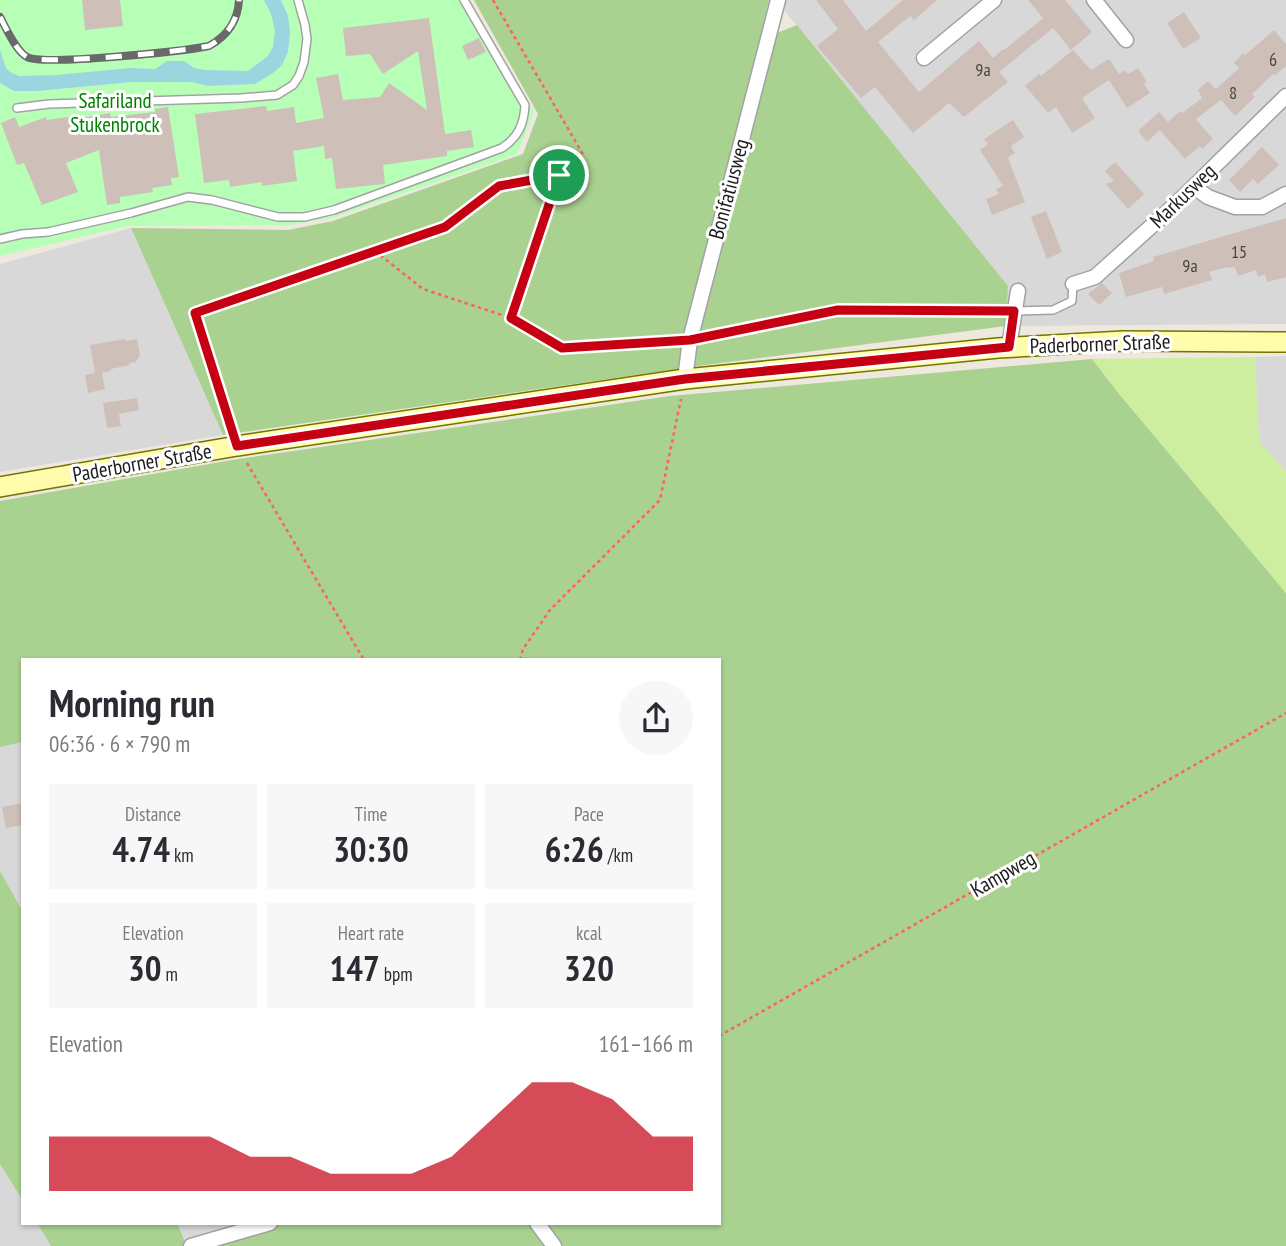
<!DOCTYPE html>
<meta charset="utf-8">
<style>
:root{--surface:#fff;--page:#f7f7f7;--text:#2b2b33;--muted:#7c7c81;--accent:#c60012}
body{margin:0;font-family:"PT Sans Narrow",sans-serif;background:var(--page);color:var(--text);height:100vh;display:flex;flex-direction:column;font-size:26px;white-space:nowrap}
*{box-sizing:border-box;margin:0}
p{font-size:23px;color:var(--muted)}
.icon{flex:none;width:38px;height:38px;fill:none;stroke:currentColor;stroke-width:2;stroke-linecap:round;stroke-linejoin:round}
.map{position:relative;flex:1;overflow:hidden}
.details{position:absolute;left:21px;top:658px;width:700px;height:567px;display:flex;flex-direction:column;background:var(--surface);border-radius:0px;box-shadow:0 2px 5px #0004}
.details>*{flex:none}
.pin{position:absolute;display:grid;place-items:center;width:60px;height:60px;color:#fff;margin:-30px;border:4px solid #fff;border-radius:50%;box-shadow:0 2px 7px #0007}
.round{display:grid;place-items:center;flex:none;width:74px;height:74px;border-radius:37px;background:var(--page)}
.summary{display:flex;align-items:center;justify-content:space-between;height:119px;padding:0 28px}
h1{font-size:38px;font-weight:600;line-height:52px}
.metrics{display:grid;grid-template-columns:repeat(3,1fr);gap:10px;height:119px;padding:7px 28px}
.metrics div{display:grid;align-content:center;border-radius:0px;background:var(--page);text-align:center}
.metrics b{font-size:35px;font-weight:600}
.metrics small{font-size:19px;font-weight:400}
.metrics p{font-size:19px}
.chart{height:196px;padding:14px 28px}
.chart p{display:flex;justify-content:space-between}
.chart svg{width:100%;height:126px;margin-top:7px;fill:var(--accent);opacity:.7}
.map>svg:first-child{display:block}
.residential{fill:#d9d8d8}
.grass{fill:#cdee9f}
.forest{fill:#a9d190}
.park{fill:#b7feb6}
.water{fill:#9bd6e0}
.building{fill:#cec0b8}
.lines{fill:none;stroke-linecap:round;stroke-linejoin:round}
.service-casing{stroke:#a2a2a2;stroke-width:10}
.minor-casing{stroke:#a2a2a2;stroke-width:17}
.secondary-casing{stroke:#727400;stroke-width:22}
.path{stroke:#ff615f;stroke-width:2.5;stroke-dasharray:3.5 3.5;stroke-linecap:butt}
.service{stroke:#fff;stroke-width:7}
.minor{stroke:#fff;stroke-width:14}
.secondary{stroke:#fffcac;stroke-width:19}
.rail-casing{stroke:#696969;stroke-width:8}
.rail{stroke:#fff;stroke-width:5;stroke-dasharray:16;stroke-linecap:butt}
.route-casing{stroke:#fff;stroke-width:14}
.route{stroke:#c60012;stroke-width:9}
.labels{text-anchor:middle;stroke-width:6;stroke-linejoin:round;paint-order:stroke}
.number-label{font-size:18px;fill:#484442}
.park-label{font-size:21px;fill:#038002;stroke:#fff}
.street-label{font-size:21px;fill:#1b1b1b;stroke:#fff}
</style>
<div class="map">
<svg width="1286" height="1246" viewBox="0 0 1286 1246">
<rect width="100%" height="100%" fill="#eee8df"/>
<path class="residential" d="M786,0h500v324l-280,2 2,-40 -224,-276z
M131,228l92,207 -223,37v-208z
M1286,356v116l-27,-30 -4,-85z
M23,742v170l-23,-41v-124z
M0,1164l23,37v22h14l14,23h-51z
M177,1223h73l-65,19z"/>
<path class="grass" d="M1255,357l4,84 27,31v121l-167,-199 -27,-35z"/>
<path class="forest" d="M474,0h295l-9,40 37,-15 211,261 -2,40 -308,40 -475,69 -92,-207 157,2 45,-9 190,-67 15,-40z
M1092,359l27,35 167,199v653h-1235l-14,-23h140l8,19 65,-19h469v-563h-696v82l-23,5v-246l232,-41 438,-64z
M0,871l23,41v289l-23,-37z"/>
<path class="park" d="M0,0h468l66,112 -17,42 -185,64 -41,7 -163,1 -128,30z"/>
<path class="water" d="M264,0h17l7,16 2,16 -2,20 -6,13 -9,8 -18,11 -47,2 -16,-4h-60l-95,9h-23l-14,-8v-33l6,18 4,4 9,4 38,-1 73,-7 25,1 12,-8h17l10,7 11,2 43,1 20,-15 5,-9 2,-16 -4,-17z"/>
<path class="building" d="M82,0h38l3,26 -38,4z
M816,0h27l23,31 37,-31h34l-23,20 -4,-4 -32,26 41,50 60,-51 14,17 10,-9 1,1 39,-32 -15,-18h37l27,32 -21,18 -18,-22 -54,44 9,10 -44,35 -15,-14 -36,30 -38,-46 -14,11 -44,-52 21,-17z
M1184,12l17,26 -18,11 -16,-26z
M429,18l16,116 26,-4 3,17 -27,4v5l-64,9 2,19 -49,5 -4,-31 -7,1 -1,-13 -31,5 4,30 -35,5v-4l-32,5 -1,-7 -25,3 -9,-69 71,-8 1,5 27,-4 2,16 28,-5 -8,-40 22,-4 5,26 37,-3 9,-14 38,27 -9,-59 -35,23 -13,-20 -24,2 -3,-28z
M1274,30l12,14v22l-12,10 -1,-2 -21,20 3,3 -20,19 -14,-16 -25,19 17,20 -11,10 -2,-3 -15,13 -25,-29 -13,12 -9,-11 21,-19 9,10 12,-11 2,2 20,-15 -4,-8 10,-9 8,8 23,-21 -5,-5 9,-10 2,2z
M479,38l7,14 -18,8 -6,-14z
M1073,50l18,20 18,-11 10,15 6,-4 3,4 10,-6 9,14 -3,2 6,9 -23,15 -18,-28 -27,18 13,20 -23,15 -16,-26 -8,6 -23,-27 14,-12 2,2z
M168,107l11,70 -8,1 1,7 -20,3 1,4 -33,5v6l-13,2 -8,-55 -33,13 12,29 -36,13 -18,-42 -7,2 -16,-42 14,-6 4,10 27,-10 1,3 34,-5v3l29,-5 1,4 44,-5v-3z
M1013,120l11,17 -13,9 4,7 -7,5 17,44 -33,13 -6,-16 13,-5 -3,-5 7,-3 -23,-36 8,-6 -4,-5z
M1262,147l17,18 -21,19 -5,-5 -13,13 -11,-12z
M1115,162l29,32 -16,15 -22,-25 8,-3 -9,-10z
M1046,211l16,41 -15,7 -16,-42z
M1286,218v59l-19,5 -2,-8 -7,3 -2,-7 -18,6 -3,-9 -12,1 -14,4 3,8 -48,14 -2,-7 -36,10 -7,-24 35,-12 -1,-4z
M1102,283l10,10 -13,12 -11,-11z
M125,339v2l12,-2 3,16 -4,7 -7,1 1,2 -19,4v2l-9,2 3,16 -17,4 -3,-18 10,-2 -5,-28z
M137,398l2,12 -20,4 2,12 -14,2 -4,-25z
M23,803v22l-17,3 -4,-21z"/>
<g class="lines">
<defs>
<path id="service" d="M17,108l32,-4 192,-6 36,-3 16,-10 6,-9 5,-14 3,-23 -2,-14 -7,-25
M0,239l22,-5 26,-2 83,-19 57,-16 24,3 66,17h26l30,-7 168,-62c16,-11 22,-23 23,-43l-61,-105
M1015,311l38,-1 19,-9 1,-17"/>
<path id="minor" d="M1094,0l32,40
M924,58l70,-58
M1194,187l14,10 27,10h27l24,-13
M1073,284l22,-7 81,-73 110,-108
M1009,347l9,-56
M685,379l5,-39 88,-340
M537,1223l17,23
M191,1246l79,-23"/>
<path id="secondary" d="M0,487l237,-41 448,-67 313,-31 125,-7 163,1"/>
</defs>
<use href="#service" class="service-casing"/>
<use href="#minor" class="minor-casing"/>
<use href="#secondary" class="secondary-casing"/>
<path class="path" d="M493,0l91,156 -25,19 -48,143 51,30 114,-7
M375,251l48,38 88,29
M706,336l132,-26 160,1
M232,429l-36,-117 249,-85 54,-41 60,-11
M247,463l117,197
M520,660l3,-11 27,-39 110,-110 21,-101
M719,1036l567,-323"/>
<use href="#service" class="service"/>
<use href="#minor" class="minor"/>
<use href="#secondary" class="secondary"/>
<defs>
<path id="rail" d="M0,17c6,11 16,34 27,40 15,9 158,-6 182,-11 18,-10 29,-25 30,-46"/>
</defs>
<use href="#rail" class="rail-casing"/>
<use href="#rail" class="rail"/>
</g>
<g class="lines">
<defs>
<path id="route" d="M559,175l-48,143 51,30 128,-8 148,-30 176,1 -5,36 -324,32 -448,67 -42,-133 250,-86 54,-41z"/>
</defs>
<use href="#route" class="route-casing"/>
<use href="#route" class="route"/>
</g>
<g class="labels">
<g class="number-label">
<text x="1273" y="66">6</text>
<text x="983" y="76">9a</text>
<text x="1233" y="99">8</text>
<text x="1239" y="258">15</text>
<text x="1190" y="272">9a</text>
</g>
<g class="park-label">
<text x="115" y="108">Safariland<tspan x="115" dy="24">Stukenbrock</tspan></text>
</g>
<g class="street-label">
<text transform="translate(729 189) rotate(-75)" y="7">Bonifatiusweg</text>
<text transform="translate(1183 196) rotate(-44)" y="7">Markusweg</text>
<text transform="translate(1100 344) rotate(-2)" y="7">Paderborner Straße</text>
<text transform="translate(142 463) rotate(-10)" y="7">Paderborner Straße</text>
<text transform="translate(1003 874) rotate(-30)" y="7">Kampweg</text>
</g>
</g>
</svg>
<div class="pin" style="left:559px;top:175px;background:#1e9e55"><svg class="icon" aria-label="arrive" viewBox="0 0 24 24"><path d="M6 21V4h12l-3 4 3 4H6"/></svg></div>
<section class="details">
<div class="summary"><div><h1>Morning run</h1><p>06:36 · 6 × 790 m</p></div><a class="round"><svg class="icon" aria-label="share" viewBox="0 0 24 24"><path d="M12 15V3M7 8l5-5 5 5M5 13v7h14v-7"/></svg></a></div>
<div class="metrics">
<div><p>Distance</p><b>4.74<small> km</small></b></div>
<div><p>Time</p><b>30:30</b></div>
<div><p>Pace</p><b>6:26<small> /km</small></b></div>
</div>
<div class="metrics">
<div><p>Elevation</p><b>30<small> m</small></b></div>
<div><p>Heart rate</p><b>147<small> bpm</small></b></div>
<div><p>kcal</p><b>320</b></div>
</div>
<div class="chart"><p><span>Elevation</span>161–166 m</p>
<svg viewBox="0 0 160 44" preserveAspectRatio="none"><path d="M0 44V25L10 25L20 25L30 25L40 25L50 32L60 32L70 38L80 38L90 38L100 32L110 19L120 6L130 6L140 12L150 25L160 25V44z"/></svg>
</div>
</section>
</div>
